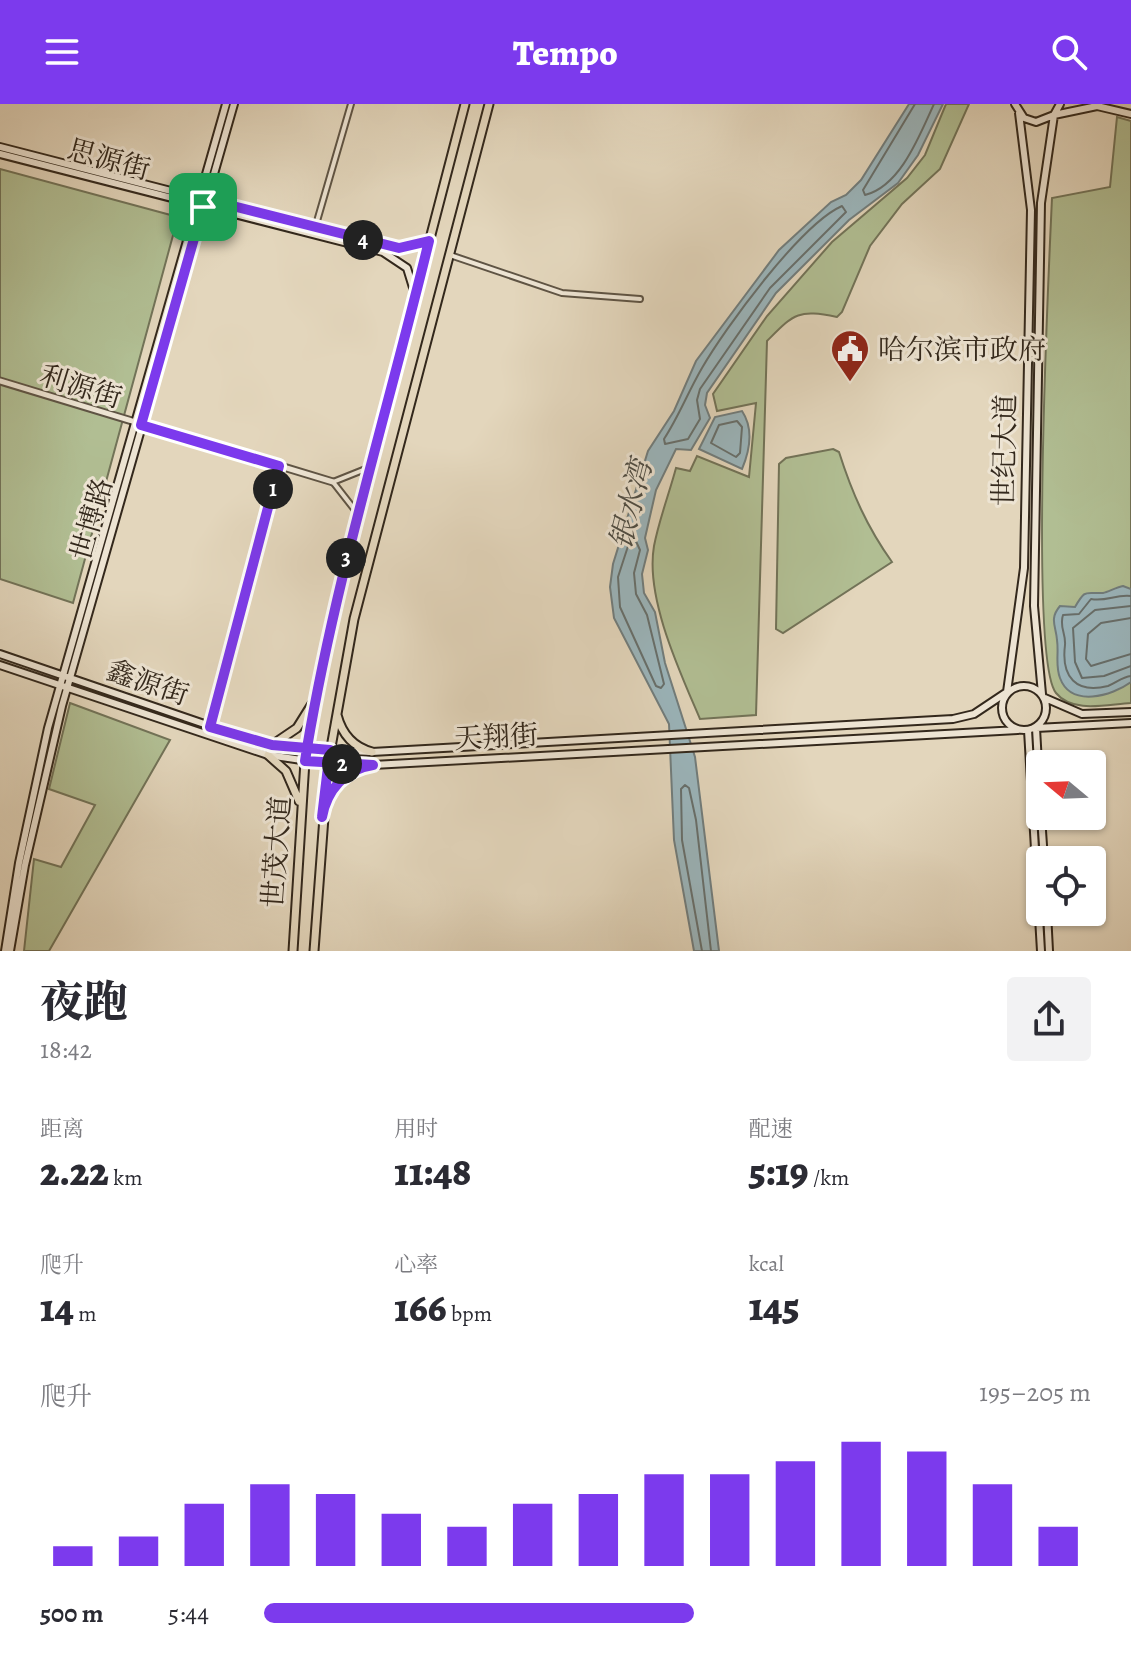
<!DOCTYPE html>
<html lang="zh">
<meta charset="utf-8">
<style>
:root{--surface:#fff;--page:#f2f2f3;--text:#2b2b33;--muted:#7c7c81;--accent:#7c3aed}
body{margin:0;font-family:Alegreya,"Noto Serif SC",serif;background:var(--page);color:var(--text);height:100vh;display:flex;flex-direction:column;font-size:30px;white-space:nowrap}
*{box-sizing:border-box;margin:0}
p{font-size:26px;color:var(--muted)}
.icon{flex:none;width:44px;height:44px;fill:none;stroke:currentColor;stroke-width:2;stroke-linecap:round;stroke-linejoin:round}
.map{position:relative;height:847px;overflow:hidden}
.panel{display:flex;flex-direction:column;background:var(--surface);flex:1}
.panel>*{flex:none}
.needle{width:52px;rotate:289deg}
.fabs{position:absolute;left:1026px;top:646px;display:grid;gap:16px}
.fabs a{display:grid;place-items:center;width:80px;height:80px;border-radius:8px;background:var(--surface);box-shadow:0 2px 6px #0004;font-size:40px}
.pin{position:absolute;display:grid;place-items:center;width:68px;height:68px;color:#fff;margin:-34px;border-radius:16px;box-shadow:0 4px 12px #0006}
.km{position:absolute;width:40px;height:40px;margin:-20px;border-radius:50%;background:#222;color:#fff;font-size:22px;line-height:40px;text-align:center}
.round{display:grid;place-items:center;flex:none;width:84px;height:84px;border-radius:8px;background:var(--page)}
.overview{display:flex;align-items:center;justify-content:space-between;height:136px;padding:0 40px}
h1{font-size:44px;font-weight:800;line-height:60px}
.metrics{display:grid;grid-template-columns:repeat(3,1fr);gap:12px;height:136px;padding:8px 40px}
.metrics div{display:grid;align-content:center}
.metrics b{font-size:40px;font-weight:800}
.metrics small{font-size:22px;font-weight:400}
.metrics p{font-size:22px}
.chart{height:224px;padding:16px 40px}
.chart p{display:flex;justify-content:space-between}
.chart svg{width:100%;height:144px;margin-top:8px;stroke:var(--accent);stroke-width:6}
ul{padding:0 40px;list-style:none;font-size:26px}
li{display:grid;grid-template-columns:128px 96px 1fr;align-items:center;height:60px}
li i{height:20px;border-radius:10px;background:var(--accent)}
header{display:flex;justify-content:space-between;align-items:center;height:104px;padding:0 40px;background:var(--accent);color:#fff;font-size:36px;font-weight:800}
.map>svg:first-child{display:block}
.green{fill:#b1be93;stroke:#727358;stroke-width:2}
.water{fill:#9bb6bd;stroke:#717d7d;stroke-width:2}
.lines{fill:none;stroke-linecap:round;stroke-linejoin:round}
.shore{stroke:#676f6c;stroke-width:2}
.minor-casing{stroke:#5f5444;stroke-width:8}
.tertiary-casing{stroke:#5f5444;stroke-width:9}
.secondary-casing{stroke:#33281c;stroke-width:10}
.primary-casing{stroke:#33281c;stroke-width:11}
.minor{stroke:#ede4d3;stroke-width:4}
.tertiary{stroke:#ede4d3;stroke-width:5}
.secondary{stroke:#ede4d3;stroke-width:6}
.primary{stroke:#e3d6bc;stroke-width:7}
.route-casing{stroke:#fff;stroke-width:16}
.route{stroke:#7c3aed;stroke-width:10}
.labels{text-anchor:middle;stroke-width:6;stroke-linejoin:round;paint-order:stroke}
.street-label{font-size:28px;fill:#33281c;stroke:#ede4d3}
.poi-label{font-size:28px;fill:#33281c;stroke:#ede4d3;text-anchor:start}
.water-label{font-size:30px;font-style:italic;fill:#4d4c44;stroke:#ede4d3}
</style>
<header><svg class="icon" aria-label="menu" viewBox="0 0 24 24"><path d="M4 6h16M4 12h16M4 18h16"/></svg>Tempo<svg class="icon" aria-label="search" viewBox="0 0 24 24"><circle cx="10" cy="10" r="6"/><path d="M15 15l6 6"/></svg></header>
<div class="map">
<svg width="1131" height="847" viewBox="0 0 1131 847">
<rect width="100%" height="100%" fill="#e3d6bc"/>
<filter id="stains"><feTurbulence type="fractalNoise" baseFrequency=".0025" numOctaves="4"/><feColorMatrix values="0 0 0 0 .2 0 0 0 0 .09 0 0 0 0 .02 0 0 0 .5 -.17"/></filter>
<radialGradient id="worn" r=".72"><stop offset=".6" stop-color="#630" stop-opacity="0"/><stop offset="1" stop-color="#630" stop-opacity=".3"/></radialGradient>
<path class="green" d="M946,0h23l-29,65 -38,35 -32,42 -28,66 -5,5c-40,-8 -43,-3 -70,24l-11,374 -56,4c-20,-47 -55,-121 -46,-173 5,-26 15,-52 22,-78l14,3 7,-15 52,21 7,-74 -39,8 -4,-17 54,-78 65,-74 75,-64 18,-23z
M1117,13l14,4v582c-23,1 -58,11 -75,-10 -27,-33 -7,-427 -4,-495l58,-11z
M0,65l178,48 -105,386 -73,-24z
M833,345l6,3c13,41 28,75 53,110l-109,71 -7,-4 3,-165 7,-6z
M70,599l100,37 -121,211h-25l10,-92 27,8 34,-62 -46,-16z"/>
<path class="water" d="M909,0h34l-25,51 -20,28 -49,37 -73,73 -69,100 -2,12 5,13 -19,32 -15,-1 -20,41 -11,48 3,12 -6,24 2,19 11,19 10,51 30,94 24,194h-25l-20,-111 -5,-116 -55,-106 -4,-31 3,-23 35,-113 26,-40 22,-50 83,-111 52,-48 15,-7 15,-15z
M742,307c12,18 8,39 0,58l-43,-20 16,-32z
M1123,482l8,3v93c-19,14 -60,26 -71,-4 -5,-13 -1,-25 -3,-38 -1,-14 -8,-21 3,-34l15,1c11,-19 10,-13 28,-14 5,-1 14,-6 20,-7z"/>
<g class="lines">
<path class="shore" d="M915,0l-52,86 2,5c36,-9 55,-61 69,-91
M842,102l4,6 -76,76 -70,101 -3,11 3,19 -12,20 -23,5 -1,-5c15,-23 24,-47 38,-71 23,-40 99,-144 140,-162z
M737,317l5,6 -2,26 -4,4 -25,-14 8,-18z
M634,433l6,13 -6,23 2,21 11,21 17,69 -3,4 -5,-2 -36,-79 -2,-30 12,-37z
M1131,492c-15,-2 -25,6 -40,3l-12,15 -16,1c-4,12 3,18 2,30 -4,32 11,49 43,41 8,-3 14,-9 23,-10
M1131,502l-36,4 -22,18 2,34 7,16 22,-2 27,-10
M1131,514l-30,5 -13,11 -2,25 5,7 40,-12
M702,847l-20,-111 -1,-51 4,-4 4,3 7,32 15,131"/>
<defs>
<path id="minor" d="M315,124l36,-124
M450,151l112,38 78,6
M358,410l-25,-32 35,-14
M210,623l69,-261"/>
<path id="tertiary" d="M0,277l333,101"/>
<path id="secondary" d="M1015,0l9,14 12,4 18,-7 6,-11
M0,43l393,101 36,-7
M0,50l383,98 24,16 8,26
M0,550l254,87 76,9 42,2 581,-33 21,-5 33,-22 17,-124 7,-358 -12,-97
M0,561l268,90 60,9 45,1 645,-35
M1002 604a22 22 0 1 1 44 0a22 22 0 1 1-44 0Z
M1042,590l-8,-88 7,-403 13,-88 43,-9 34,8
M1045,594l37,16 49,-2
M1028,626l13,221
M1040,695l-4,-71 95,-5
M1041,712l3,44
M1047,808l2,39
M5,847l14,-88 29,-135 178,-624
M10,847l15,-86 37,-159 172,-602"/>
<path id="primary" d="M337,611c5,19 16,32 35,37
M272,641l25,-17 15,-24
M268,651l18,16 13,30
M327,696l20,-25 26,-10
M293,847l12,-190 25,-138 135,-519
M314,847l14,-187 26,-145 135,-515"/>
</defs>
<use href="#minor" class="minor-casing"/>
<use href="#tertiary" class="tertiary-casing"/>
<use href="#secondary" class="secondary-casing"/>
<use href="#primary" class="primary-casing"/>
<use href="#minor" class="minor"/>
<use href="#tertiary" class="tertiary"/>
<use href="#secondary" class="secondary"/>
<use href="#primary" class="primary"/>
</g>
<g class="lines">
<defs>
<path id="route" d="M203,103l-62,218 138,41 -69,261 62,18 35,3 -2,13 68,4c-28,4 -46,25 -51,52l8,-67 -23,-2c29,-172 81,-338 122,-507l-30,7 -194,-49 -2,8"/>
</defs>
<use href="#route" class="route-casing"/>
<use href="#route" class="route"/>
</g>
<defs>
<symbol id="civic-pin" viewBox="-11 -11 22 30"><path d="M0 17L-7.5 6A9.5 9.5 0 1 1 7.5 6Z" fill="#8f2418" stroke="#ede4d3"/><path d="M-.6-6.5H3V-4.5H.6V-3L4-1V1h2V6H-6V1h2V-1L-.6-3ZM-1.2 2.5V6h2.4V2.5Z" fill="#fff"/></symbol>
</defs>
<g fill-rule="evenodd">
<use href="#civic-pin" x="828" y="223" width="44" height="60"/>
</g>
<g class="labels">
<g class="street-label">
<text transform="translate(109 55) rotate(15)" y="10">思源街</text>
<text transform="translate(81 282) rotate(17)" y="10">利源街</text>
<text transform="translate(1004 346) rotate(-89)" y="10">世纪大道</text>
<text transform="translate(91 415) rotate(-74)" y="10">世博路</text>
<text transform="translate(148 578) rotate(19)" y="10">鑫源街</text>
<text transform="translate(496 632) rotate(-3)" y="10">天翔街</text>
<text transform="translate(276 748) rotate(-86)" y="10">世茂大道</text>
</g>
<g class="poi-label">
<text x="878" y="255">哈尔滨市政府</text>
</g>
<g class="water-label">
<text transform="translate(631 401) rotate(-76)" y="10">银水湾</text>
</g>
</g>
<rect width="100%" height="100%" filter="url(#stains)"/>
<rect width="100%" height="100%" fill="url(#worn)"/>
</svg>
<div class="fabs">
<a><svg class="needle" viewBox="-14 -14 28 28"><path d="M0-13l5 13h-10z" fill="#e53935"/><path d="M0 13l5-13h-10z" fill="#7c7c81"/></svg></a>
<a><svg class="icon" aria-label="locate" viewBox="0 0 24 24"><circle cx="12" cy="12" r="6"/><path d="M12 2v4M12 18v4M2 12h4M18 12h4"/></svg></a>
</div>
<div class="pin" style="left:203px;top:103px;background:#1e9e55"><svg class="icon" aria-label="arrive" viewBox="0 0 24 24"><path d="M6 21V4h12l-3 4 3 4H6"/></svg></div>
<b class="km" style="left:273px;top:385px">1</b>
<b class="km" style="left:342px;top:660px">2</b>
<b class="km" style="left:346px;top:454px">3</b>
<b class="km" style="left:363px;top:136px">4</b>
</div>
<section class="panel">
<div class="overview"><div><h1>夜跑</h1><p>18:42</p></div><a class="round"><svg class="icon" aria-label="share" viewBox="0 0 24 24"><path d="M12 15V3M7 8l5-5 5 5M5 13v7h14v-7"/></svg></a></div>
<div class="metrics">
<div><p>距离</p><b>2.22<small> km</small></b></div>
<div><p>用时</p><b>11:48</b></div>
<div><p>配速</p><b>5:19<small> /km</small></b></div>
</div>
<div class="metrics">
<div><p>爬升</p><b>14<small> m</small></b></div>
<div><p>心率</p><b>166<small> bpm</small></b></div>
<div><p>kcal</p><b>145</b></div>
</div>
<div class="chart"><p><span>爬升</span>195–205 m</p>
<svg viewBox="0 0 160 44" preserveAspectRatio="none"><path d="M5 44V38M15 44V35M25 44V25M35 44V19M45 44V22M55 44V28M65 44V32M75 44V25M85 44V22M95 44V16M105 44V16M115 44V12M125 44V6M135 44V9M145 44V19M155 44V32"/></svg>
</div>
<ul>
<li><b>500 m</b>5:44<i style="width:52%"></i></li>
</ul>
</section>
